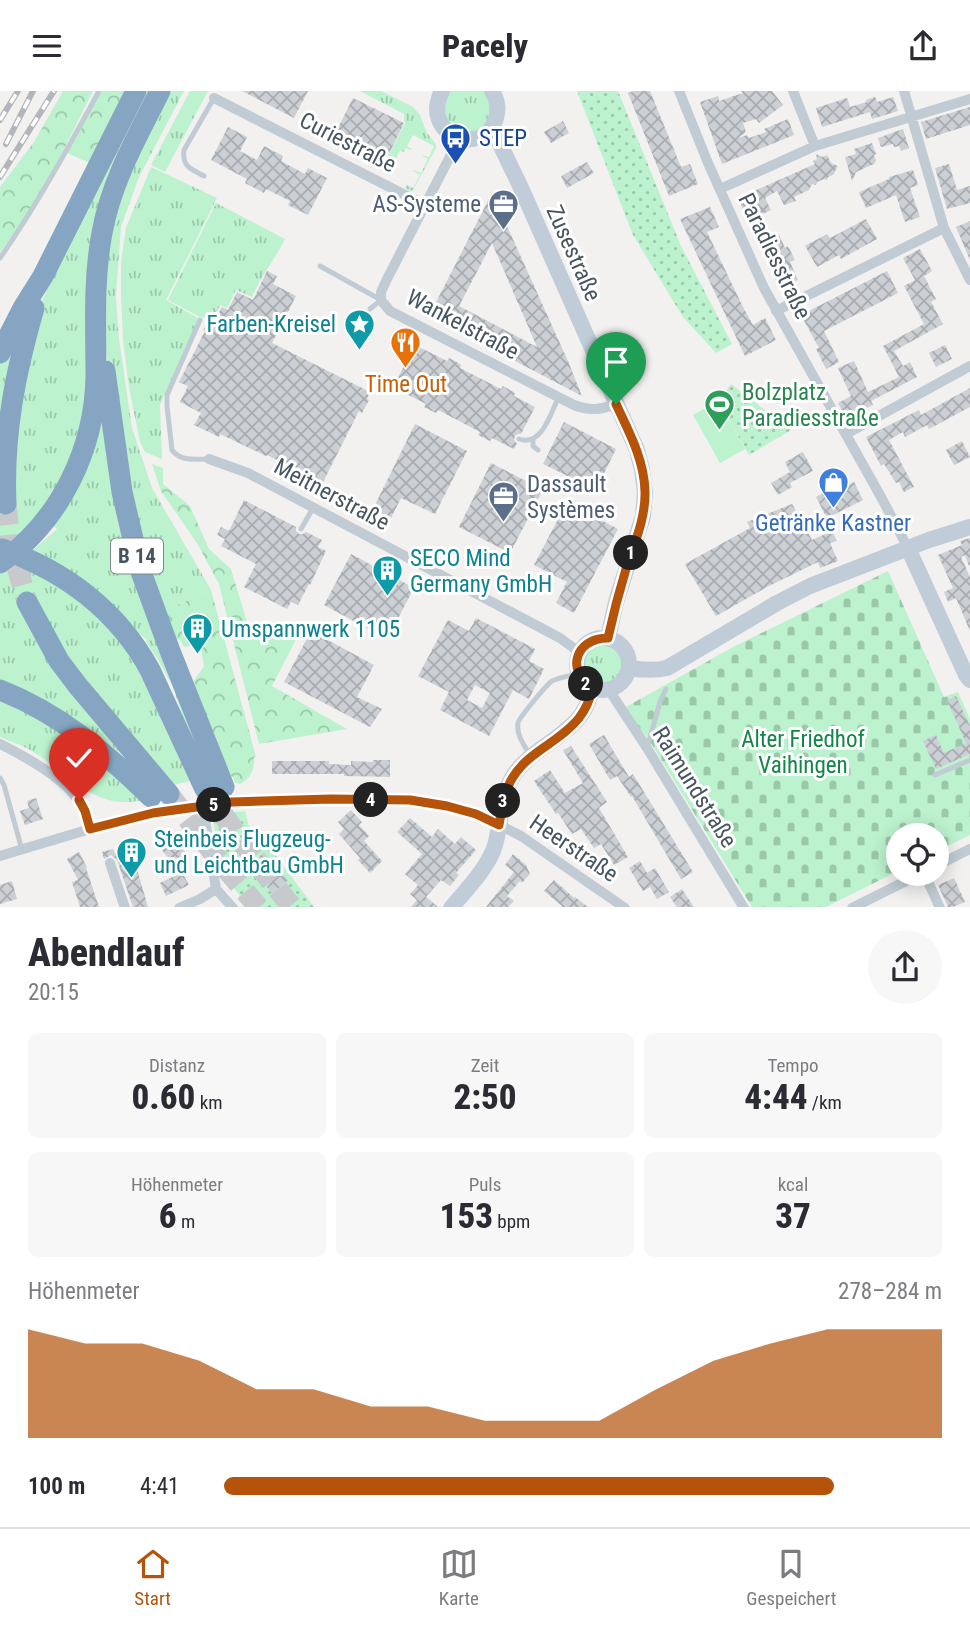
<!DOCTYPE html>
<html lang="de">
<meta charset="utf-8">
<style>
:root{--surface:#fff;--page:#f7f7f7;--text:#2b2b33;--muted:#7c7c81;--line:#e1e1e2;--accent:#b45309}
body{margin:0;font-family:"Roboto Condensed",sans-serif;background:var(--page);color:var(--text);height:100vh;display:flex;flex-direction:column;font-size:26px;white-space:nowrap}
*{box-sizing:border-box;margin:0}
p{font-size:23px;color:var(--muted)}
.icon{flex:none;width:38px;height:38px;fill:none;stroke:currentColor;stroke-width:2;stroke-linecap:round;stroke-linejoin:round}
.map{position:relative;height:816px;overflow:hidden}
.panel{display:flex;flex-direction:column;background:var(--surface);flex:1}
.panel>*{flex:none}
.tools{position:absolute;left:886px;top:732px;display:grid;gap:14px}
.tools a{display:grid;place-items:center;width:63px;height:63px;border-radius:50%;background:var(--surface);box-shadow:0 4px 18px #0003;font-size:35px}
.pin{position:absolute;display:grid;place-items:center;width:60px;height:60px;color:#fff;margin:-72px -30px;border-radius:50% 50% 50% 0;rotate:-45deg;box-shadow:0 0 7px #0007}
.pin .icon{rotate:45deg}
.km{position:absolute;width:35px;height:35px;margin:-18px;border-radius:50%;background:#222;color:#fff;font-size:19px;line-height:35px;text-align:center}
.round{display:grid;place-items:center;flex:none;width:74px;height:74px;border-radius:37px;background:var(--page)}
.summary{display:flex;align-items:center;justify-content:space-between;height:119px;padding:0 28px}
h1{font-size:38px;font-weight:800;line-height:52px}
.figures{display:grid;grid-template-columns:repeat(3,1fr);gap:10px;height:119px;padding:7px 28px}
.figures div{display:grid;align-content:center;border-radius:10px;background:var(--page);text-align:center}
.figures b{font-size:35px;font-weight:800}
.figures small{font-size:19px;font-weight:400}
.figures p{font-size:19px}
.chart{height:196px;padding:14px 28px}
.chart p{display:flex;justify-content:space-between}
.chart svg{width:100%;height:126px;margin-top:7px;fill:var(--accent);opacity:.7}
ul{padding:0 28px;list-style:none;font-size:23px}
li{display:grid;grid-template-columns:112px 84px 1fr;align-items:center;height:52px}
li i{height:18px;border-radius:9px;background:var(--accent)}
header{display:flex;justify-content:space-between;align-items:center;height:91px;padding:0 28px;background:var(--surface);font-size:32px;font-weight:800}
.dock{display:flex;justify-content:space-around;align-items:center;height:98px;border-top:2px solid var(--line);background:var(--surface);font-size:19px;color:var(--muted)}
.dock a{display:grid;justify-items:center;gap:4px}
.dock .on{color:var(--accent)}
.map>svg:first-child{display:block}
.grass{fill:url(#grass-tufts)}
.forest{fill:url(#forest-crowns)}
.cemetery{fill:url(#cemetery-stones)}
.park{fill:url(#park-dots)}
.pitch{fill:#bcf2ce}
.building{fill:url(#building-cross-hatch);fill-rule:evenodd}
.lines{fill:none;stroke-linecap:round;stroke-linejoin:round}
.highway-tunnel{stroke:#c8c9cc;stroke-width:21;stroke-dasharray:21 10;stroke-linecap:butt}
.lane{stroke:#c0cbd3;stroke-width:5}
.street{stroke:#c0cbd3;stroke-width:10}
.secondary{stroke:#c0cdd8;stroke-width:16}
.highway{stroke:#85a5c2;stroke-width:21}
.rail-casing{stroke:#b2b6bb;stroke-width:6}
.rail{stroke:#fff;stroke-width:3.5;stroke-dasharray:10;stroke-linecap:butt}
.route-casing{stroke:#fff;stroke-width:14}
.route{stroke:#b45309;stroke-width:9}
.labels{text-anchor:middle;stroke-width:6;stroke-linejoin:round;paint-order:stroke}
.shield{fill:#fff;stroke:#7e888f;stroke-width:2}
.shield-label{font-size:21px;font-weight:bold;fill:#47555f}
.transit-label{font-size:23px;fill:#164399;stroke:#fff;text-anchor:start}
.street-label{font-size:23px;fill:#47555f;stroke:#fff}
.service-label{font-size:23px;fill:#4e5e75;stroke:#fff;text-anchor:end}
.culture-label{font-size:23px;fill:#0d838f;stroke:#fff;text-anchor:start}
.food-label{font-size:23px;fill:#c56008;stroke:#fff}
.leisure-label{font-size:23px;fill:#27864d;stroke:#fff;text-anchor:start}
.shop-label{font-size:23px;fill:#366cbe;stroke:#fff}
.park-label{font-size:23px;fill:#118646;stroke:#fff}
</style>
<header><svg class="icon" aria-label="menu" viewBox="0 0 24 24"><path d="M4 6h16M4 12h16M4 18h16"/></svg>Pacely<svg class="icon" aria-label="share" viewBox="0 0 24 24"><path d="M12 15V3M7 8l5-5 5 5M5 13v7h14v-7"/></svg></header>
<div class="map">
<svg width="970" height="817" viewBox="0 0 970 817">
<defs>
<pattern id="grass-tufts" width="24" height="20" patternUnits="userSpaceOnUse" patternTransform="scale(1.75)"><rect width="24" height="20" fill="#bcf2ce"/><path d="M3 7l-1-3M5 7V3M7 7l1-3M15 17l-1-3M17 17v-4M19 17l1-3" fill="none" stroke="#9bc7aa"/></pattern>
<pattern id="forest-crowns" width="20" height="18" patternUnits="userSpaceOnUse" patternTransform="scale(1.75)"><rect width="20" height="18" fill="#bcf2ce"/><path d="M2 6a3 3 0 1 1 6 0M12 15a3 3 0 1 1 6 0" fill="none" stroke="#9bc7aa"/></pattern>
<pattern id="cemetery-stones" width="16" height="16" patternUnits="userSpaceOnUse" patternTransform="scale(1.75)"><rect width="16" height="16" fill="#bcf2ce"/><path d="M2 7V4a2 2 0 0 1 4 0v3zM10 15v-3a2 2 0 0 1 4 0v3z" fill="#9bc7aa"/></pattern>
<pattern id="park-dots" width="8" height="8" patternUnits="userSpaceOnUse" patternTransform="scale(1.75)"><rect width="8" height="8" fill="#bcf2ce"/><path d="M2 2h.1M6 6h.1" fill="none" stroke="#9bc7aa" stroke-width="1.8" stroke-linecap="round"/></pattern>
<pattern id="building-cross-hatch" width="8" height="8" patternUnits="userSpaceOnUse" patternTransform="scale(1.75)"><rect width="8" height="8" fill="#ccd0d5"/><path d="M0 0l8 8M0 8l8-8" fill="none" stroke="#a7acb0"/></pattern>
</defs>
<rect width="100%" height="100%" fill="#f3f0f0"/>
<path class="grass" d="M145,0h5l-33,66 -29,260 -45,99 -34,27 -9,-4v-175l25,-47 -16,178 20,-154 14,-42 13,-32z
M169,0h15l-45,86 -18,50 -5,69 3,43 13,89 20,60 59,102 -51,23 -12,-34 -35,-182 -9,-62 3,-91 12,-48z
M190,0h18l-43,81 -14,-7z
M360,0h21l32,16 7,8 7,18 9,11v4l-23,42 -2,1 -6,-3 1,-3 7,3 7,-13 -7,-4v-1l8,3 7,-14 -7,-4 8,2 5,-11 -21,-11 -6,11 5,3 -1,1 -5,-2 -2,4 -4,-2 -9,19 -5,-2 -2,2 -19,-10 1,-3 18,9 21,-42 -1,-9z
M450,0h35l8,16 -8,20 -21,7 -18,-12 -2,-22z
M151,76l66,31 -51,102 34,19 -40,86 2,54 -17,-7 -5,-10 -11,-54 -6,-48 -2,-44v-34l5,-34z
M216,112l69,36c-10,20 -24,37 -33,58l-16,-7 -9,18 -7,-3 -6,14 -14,-2 -32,-17z
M98,311l19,80 88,282 -21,-43 -11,-34 -16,-29 -11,-16 1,-2 -115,-89 25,-22 -7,-6z
M17,471l53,29 55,52 69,137 -21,5 -32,-16 -56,-43 -85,-43v-109z
M583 573a20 20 0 1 1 40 0a20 20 0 1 1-40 0Z
M0,609l14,5 58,33 71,62c-48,11 -71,-24 -108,-47 -10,-7 -23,-11 -35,-16z"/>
<path class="forest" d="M63,0h30l-57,114 -36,47v-65l34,-45z
M101,0h26l-37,72 -23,-10z
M152,373l11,4v16l27,22 19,43 22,20 19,63 40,-8 12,4 -30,58 75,43 -88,15 -40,-160 -22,-41 -36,-52z
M211,499l45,167h-2c1,13 -3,21 -14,27l-5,-1 -2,-6 -3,-1 -37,-94 11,-16 -4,-22 -16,3 -5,-8 -6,2 -13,-28z"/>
<path class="cemetery" d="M888,480l56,126 14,-5 12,27v116l-34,17v-17h-38v36l-72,36h-74l-103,-167 -25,-32 111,-62z"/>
<path class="park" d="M577,0h41l63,155 51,98 -16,9 -33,-36 -50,-82z
M731,293l60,46 -42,25 -31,-54z
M245,720l6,23 14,7 49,66h-64l-25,-29 -11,-52 1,-12z"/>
<path class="pitch" d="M718,310l27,48 -25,14 -27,-48z"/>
<path class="building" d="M242,0h66l-14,27z
M634,0h16l31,76 9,-3 8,20 -29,12 -41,-103z
M741,0h31l11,14 -24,18 -3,-4 -13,4 3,9 -8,6 9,-3 2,3 17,-6 -2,-3 24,-10 6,16 -72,29 -22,-62 18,-6 1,5 24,-8z
M875,6l2,5 16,-5 5,14 -26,8 -2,-7 -48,15 -6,-19 31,-10 3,9 17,-5 -1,-2z
M353,7l51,25 -20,41 -51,-26z
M970,16v18l-44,14 -5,-17z
M563,30l6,12 -18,10 -7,-11z
M228,36l19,10 -7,14 17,9 7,-14 19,10 -2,5 24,13 3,-6 19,10 -19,37 -20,-10 2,-4 -24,-12 -2,4 -19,-10 2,-4 -36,-19z
M903,38l6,19 -8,3 -2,-5 -5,1 -1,-3 -12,3 -3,-9z
M872,52l4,11 -2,1 2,6 -2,3 -18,8 -4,9 -7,-24 11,-3 -2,-5z
M816,63l6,3 5,-2 4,8 7,3 -5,9 -5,2 -1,3 -3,-1 -7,3 -1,3 -4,-1 -3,6 -15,7 2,4 -12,4 -7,-14 -12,7 6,12 -23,11 -10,-23 77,-34 -2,-3 4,-2z
M587,71l7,11 -27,15 -6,-12z
M949,73l8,26 13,-4v17l-23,6 -12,-41z
M913,79l5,15 -8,3 10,29 -15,5 -9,-27 -30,13 -7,-16 30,-13v-2z
M492,102l76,168 14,35 -153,-80zM492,152l45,104 -78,-41z
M710,116l9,20 -12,5 36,75 10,18 12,-7 11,22 -31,16 -65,-137z
M866,128l11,20 -36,20 -2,-4 -22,12 -12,-21 22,-12 3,4z
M970,130v39l-14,-33z
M779,144l6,13 3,-2 7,14 -5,2 8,18 -18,9 -21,-45z
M920,158l12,22 -8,5 12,23 -5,3 12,22 -49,27 9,15 7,-4 7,15 -46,24 2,4 -27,14 -8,-16 13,-7 -13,-28 16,-7 14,31 31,-15 -16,-31 41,-22 -20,-38 11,-6 -12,-22z
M267,180l10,5 -4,8 23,12 -24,47 98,49 -3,7 2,1 -7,13 -3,-2 -37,73 -11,-5 -2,4 -27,-13 3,-6 -18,-9 -1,1 -46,-22 -1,3 -25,-12 7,-12 -21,-11 8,-16 -9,-4 26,-51 -2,-1 6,-11 5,2 8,-14 6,3 9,-18 16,8z
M887,180l11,22 -74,38 15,31 -13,7 -10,-20 3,-1 -18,-33z
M415,254l32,16 2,-3 6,3 6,4 -1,3 41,21 2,-3 12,7 -1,3 21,11 -14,27h-3l-3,2 -1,4 3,4 -3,5 -22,-11 -2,3 -12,-6 2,-3 -42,-22 -2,3 -12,-6 2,-3 -33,-17z
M945,254l7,14 -16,8 -7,-14z
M970,297v19l-41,22 -2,-4 -22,12 -2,-5 -14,8 25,47 -10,5 -5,-10 -3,1 -12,-19 -3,2 -15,-29 53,-27 2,5z
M564,331l52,27 -20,41 -53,-26z
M415,333l52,27 -32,63 -34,-16 -10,20 -18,-9z
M962,350l8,16 -16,8 -8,-15z
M803,361l10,19 -23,12 2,4 -14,8 -7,-12 19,-11 -5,-10z
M491,372l52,27 -33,63 -51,-26z
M854,391l9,18 -36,18 -11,-21 13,-7 1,4z
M244,409l52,27v4l3,3h4l3,-2 16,8 -4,7 8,4 -16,34 -1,-1 -11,21 -7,-3 -4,7 -43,-22 12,-23 -35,-18 4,-7 -8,-4 4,-8 8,4z
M567,411l51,27 -44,84 -18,-10 11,-21 -33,-17z
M792,413l20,36 20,-9 5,10 -7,2 8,18 -18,7 -2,-6 -51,25 -51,29 -31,-52 65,-36 -3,-6z
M970,447v27l-1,1 -4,-11 -4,2 9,20v54l-14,-33 -8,4 -4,-10 9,-4 -15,-33 24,-10 -2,-4z
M351,463l63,34 -27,51 -63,-34z
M476,527l59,31 -6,12 15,8 -15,30 -16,-9 -24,46 -49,-26 9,-18 -31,-16 30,-56 21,11zM475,594l15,8 -8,15 -15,-8z
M311,540l63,34 -17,32 25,12 -12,18 -86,-45z
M956,605l14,30v28l-34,15 -13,-28 13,-6 8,18 22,-10 -19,-43z
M604,644l25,42 4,-3 60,98 -12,7 -49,-83 -1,1 -14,-21 -7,4 -21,-36z
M571,655l36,56 -8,6 29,49 -14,8 -13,-21 -7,4 -13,-19 -9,5 -14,-21 -2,1 -22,-33 16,-11 15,23 18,-10 -20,-33z
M373,669h17v17l-46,-1v-2h-72v-13h57v3l22,1v-4l22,1z
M36,707l7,21 -18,6 -5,-14 9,-3 -2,-7z
M351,719l11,12 -3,3 10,11 -5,5 18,20 -12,12 -12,-13 2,-2 -21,-24 5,-5 -6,-7z
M410,727l22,19 6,-8 17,15 6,-7 15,13 -20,23 3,2 -9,11 -9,-6 -15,17 12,10h-27l6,-7 -7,-6 8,-9 -13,-11 17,-20 -25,-22z
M173,747l15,17 -13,11 -14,-17z
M113,758l2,5 16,-5 17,58h-15l-16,-47 -6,-5 -7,4 -2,-7z
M79,761l8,15 -1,1 13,39h-19l-8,-25 6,-2 -11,-21z
M264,761l24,28 -16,14 -5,-7 4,-5 -17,-20z
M513,763l13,11 4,9 -8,9 -2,-2 -13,15 7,5 -6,6h-22l28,-35 -9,-7z
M640,770l7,12 8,-5 14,24 -12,7 -7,-12 -7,4 -14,-23z
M182,781l7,13 -23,11 -6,-13z
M954,787l11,24 -12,5h-5l-10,-22z
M554,789l20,18 1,-1 13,10h-25l-19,-16z
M12,790l5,18 -17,5v-19z
M682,798l12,18h-17l-7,-10z"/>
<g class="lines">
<path class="highway-tunnel" d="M6,413l4,37 17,61
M205,698l57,81 31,38
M169,703l48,64 42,50"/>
<path class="lane" d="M204,85c-13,-7 -22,-9 -20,-26l30,-52
M0,167c37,-53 68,-110 99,-167
M320,175l61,34 -11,9
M200,229l-33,75v11l5,44c9,12 23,9 37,9
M519,348c22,8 32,-25 39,-41
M533,349v6l5,4
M301,438l12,-21
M648,654l12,-43 6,-13
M529,662c-5,-7 -13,-20 -11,-30 0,-4 30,-40 34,-42 8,-4 18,-5 26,-8
M935,684l35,-15
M0,687l4,7 18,65"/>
<path class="street" d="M679,0l29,72 56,125 117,209 27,51
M793,0l22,55
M904,0l40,137 26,52
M214,7l211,107
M459,48l-72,140 -6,13v8l9,11 184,94c15,6 27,5 42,-1
M720,98l95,-43 155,-47
M776,220l168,-83
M846,343l124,-68
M209,368l39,14 312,165 19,14
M609,599l38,58 97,160
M0,653c26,13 65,34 80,59 6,8 8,17 10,26
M203,716l13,82 17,19
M0,765l90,-27 63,-16 79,-11 99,-3 79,1 37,6 41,13 33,17 104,72
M110,772l15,45
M936,775l34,-17
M924,782l16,35
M179,817l21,-9 16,-10
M852,817l70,-35"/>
<path class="secondary" d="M442,0c-23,45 42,68 54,27 3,-10 1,-19 -4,-27
M490,39l9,12 23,48 115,260 5,20 3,22 -2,24 -27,86 -8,36
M908,457l58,127 4,5
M577 573a26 26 0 1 1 52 0a26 26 0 1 1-52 0Z
M629,577c13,2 25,3 38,0l110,-65 33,-17 119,-46 41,-13
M451,817c15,-18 33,-36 42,-57 9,-23 6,-51 19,-73 15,-26 44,-35 64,-57 9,-9 13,-21 17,-33"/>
<path class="highway" d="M0,262l23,-45 20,-32 93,-185
M105,280l17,121 18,77 30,82 54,136
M6,413c-3,-69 9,-130 28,-196
M2,458c63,22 116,62 148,121l55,119
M0,472c60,-42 95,-114 96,-187 0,-47 -3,-96 6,-143 9,-51 35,-96 58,-142
M27,511l32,59 19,25 91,108
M0,599c59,23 106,63 151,107"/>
<defs>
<path id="rail" d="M0,29l18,-29
M6,53l27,-53
M0,86l54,-86"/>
</defs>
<use href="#rail" class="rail-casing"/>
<use href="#rail" class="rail"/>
</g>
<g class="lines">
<defs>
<path id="route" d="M79,709l6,11 5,18 63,-16 79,-11 99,-3 79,1 37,6 29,8 23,11c3,-16 5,-34 14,-48 16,-26 47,-35 66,-59 7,-9 11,-19 14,-30 -28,-16 -18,-50 15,-50 5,-23 11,-46 18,-69 8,-24 20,-52 19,-78 -1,-32 -16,-59 -29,-87"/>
</defs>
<use href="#route" class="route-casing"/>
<use href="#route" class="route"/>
</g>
<defs>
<symbol id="bus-pin" viewBox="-11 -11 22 30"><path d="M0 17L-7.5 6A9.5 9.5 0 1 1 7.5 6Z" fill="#1a4fb4" stroke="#fff"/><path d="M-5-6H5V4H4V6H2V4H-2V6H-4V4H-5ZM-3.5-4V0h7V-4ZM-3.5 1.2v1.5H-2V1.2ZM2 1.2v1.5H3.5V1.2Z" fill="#fff"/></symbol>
<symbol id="office-pin" viewBox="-11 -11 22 30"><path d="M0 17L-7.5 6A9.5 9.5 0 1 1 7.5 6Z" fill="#5c6f8a" stroke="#fff"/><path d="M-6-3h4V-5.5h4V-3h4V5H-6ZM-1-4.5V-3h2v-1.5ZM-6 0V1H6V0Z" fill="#fff"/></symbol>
<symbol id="sight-pin" viewBox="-11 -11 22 30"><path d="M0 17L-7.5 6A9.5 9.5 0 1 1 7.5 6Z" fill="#0f9aa8" stroke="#fff"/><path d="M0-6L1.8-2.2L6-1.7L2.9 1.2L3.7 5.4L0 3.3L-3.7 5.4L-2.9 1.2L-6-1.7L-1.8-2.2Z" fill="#fff"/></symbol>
<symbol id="restaurant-pin" viewBox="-11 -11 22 30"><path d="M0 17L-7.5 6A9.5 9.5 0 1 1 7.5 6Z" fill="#e8710a" stroke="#fff"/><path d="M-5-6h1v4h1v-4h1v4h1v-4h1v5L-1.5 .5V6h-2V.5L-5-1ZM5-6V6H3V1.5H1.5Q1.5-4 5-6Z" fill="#fff"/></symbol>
<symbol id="stadium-pin" viewBox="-11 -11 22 30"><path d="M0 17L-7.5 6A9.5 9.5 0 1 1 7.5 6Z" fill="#2e9e5b" stroke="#fff"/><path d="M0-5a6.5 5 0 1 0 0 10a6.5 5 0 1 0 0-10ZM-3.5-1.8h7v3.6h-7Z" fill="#fff"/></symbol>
<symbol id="shop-pin" viewBox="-11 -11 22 30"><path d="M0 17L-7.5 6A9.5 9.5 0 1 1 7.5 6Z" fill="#3f7fe0" stroke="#fff"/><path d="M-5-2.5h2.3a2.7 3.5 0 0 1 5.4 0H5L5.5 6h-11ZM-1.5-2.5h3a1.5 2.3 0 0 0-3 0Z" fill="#fff"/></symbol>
<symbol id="building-pin" viewBox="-11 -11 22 30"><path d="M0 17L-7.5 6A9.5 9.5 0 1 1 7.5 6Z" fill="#0f9aa8" stroke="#fff"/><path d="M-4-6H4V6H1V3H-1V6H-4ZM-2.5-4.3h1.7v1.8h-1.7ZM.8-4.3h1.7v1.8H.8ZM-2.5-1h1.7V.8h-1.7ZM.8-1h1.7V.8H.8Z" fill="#fff"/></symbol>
</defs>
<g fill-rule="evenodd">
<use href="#bus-pin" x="438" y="30" width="35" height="47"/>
<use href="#office-pin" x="486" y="96" width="35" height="47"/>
<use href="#sight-pin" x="342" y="216" width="35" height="47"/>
<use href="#restaurant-pin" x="388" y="234" width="35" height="47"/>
<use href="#stadium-pin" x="702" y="296" width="35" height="47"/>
<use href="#shop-pin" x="816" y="374" width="35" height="47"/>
<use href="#office-pin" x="486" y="388" width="35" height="47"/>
<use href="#building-pin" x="370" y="462" width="35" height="47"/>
<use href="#building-pin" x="180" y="520" width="35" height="47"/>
<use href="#building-pin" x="114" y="744" width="35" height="47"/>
</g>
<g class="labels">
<rect class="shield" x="111" y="447.5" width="52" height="35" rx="5"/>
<g class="shield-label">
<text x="137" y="472">B 14</text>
</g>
<g class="transit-label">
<text x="479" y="55">STEP</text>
</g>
<g class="street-label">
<text transform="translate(348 51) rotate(27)" y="8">Curiestraße</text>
<text transform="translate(574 162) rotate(66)" y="8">Zusestraße</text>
<text transform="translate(775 165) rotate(64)" y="8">Paradiesstraße</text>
<text transform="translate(463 233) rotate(28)" y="8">Wankelstraße</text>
<text transform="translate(332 403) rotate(28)" y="8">Meitnerstraße</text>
<text transform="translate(695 696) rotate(58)" y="8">Raimundstraße</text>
<text transform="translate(574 757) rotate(34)" y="8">Heerstraße</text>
</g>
<g class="service-label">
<text x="481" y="121">AS-Systeme</text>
<text x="527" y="401" text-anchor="start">Dassault<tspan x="527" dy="26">Systèmes</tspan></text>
</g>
<g class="culture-label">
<text x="336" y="241" text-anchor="end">Farben-Kreisel</text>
<text x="410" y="475">SECO Mind<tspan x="410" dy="26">Germany GmbH</tspan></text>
<text x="221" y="546">Umspannwerk 1105</text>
<text x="154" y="756">Steinbeis Flugzeug-<tspan x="154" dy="26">und Leichtbau GmbH</tspan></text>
</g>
<g class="food-label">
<text x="406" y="301">Time Out</text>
</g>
<g class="leisure-label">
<text x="742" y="309">Bolzplatz<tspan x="742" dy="26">Paradiesstraße</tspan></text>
</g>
<g class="shop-label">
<text x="833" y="440">Getränke Kastner</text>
</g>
<g class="park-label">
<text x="803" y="656">Alter Friedhof<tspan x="803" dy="26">Vaihingen</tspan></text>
</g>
</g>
</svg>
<div class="tools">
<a><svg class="icon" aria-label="locate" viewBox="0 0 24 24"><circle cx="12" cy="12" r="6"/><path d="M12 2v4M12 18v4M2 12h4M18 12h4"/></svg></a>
</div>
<div class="pin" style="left:616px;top:313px;background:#1e9e55"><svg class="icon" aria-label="arrive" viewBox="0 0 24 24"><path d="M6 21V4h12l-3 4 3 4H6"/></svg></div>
<div class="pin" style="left:79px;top:709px;background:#d93025"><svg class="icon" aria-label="check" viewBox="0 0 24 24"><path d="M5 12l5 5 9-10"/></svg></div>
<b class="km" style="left:631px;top:462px">1</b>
<b class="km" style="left:586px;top:593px">2</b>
<b class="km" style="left:503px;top:710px">3</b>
<b class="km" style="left:371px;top:709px">4</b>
<b class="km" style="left:214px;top:714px">5</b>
</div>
<section class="panel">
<div class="summary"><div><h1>Abendlauf</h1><p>20:15</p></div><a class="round"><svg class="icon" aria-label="share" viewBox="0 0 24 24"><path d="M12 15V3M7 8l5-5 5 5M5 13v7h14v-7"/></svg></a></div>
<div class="figures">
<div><p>Distanz</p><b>0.60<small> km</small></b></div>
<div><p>Zeit</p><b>2:50</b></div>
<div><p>Tempo</p><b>4:44<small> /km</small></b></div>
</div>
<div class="figures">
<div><p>Höhenmeter</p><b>6<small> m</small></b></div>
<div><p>Puls</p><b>153<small> bpm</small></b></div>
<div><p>kcal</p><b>37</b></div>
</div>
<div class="chart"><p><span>Höhenmeter</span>278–284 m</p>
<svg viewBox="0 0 160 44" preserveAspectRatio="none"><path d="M0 44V6L10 11L20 11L30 17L40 27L50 27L60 33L70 33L80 38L90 38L100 38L110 27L120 17L130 11L140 6L150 6L160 6V44z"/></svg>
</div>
<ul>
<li><b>100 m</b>4:41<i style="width:85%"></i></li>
</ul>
</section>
<nav class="dock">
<a class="on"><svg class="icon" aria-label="home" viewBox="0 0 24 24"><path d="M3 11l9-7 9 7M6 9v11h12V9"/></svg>Start</a>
<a><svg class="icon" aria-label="map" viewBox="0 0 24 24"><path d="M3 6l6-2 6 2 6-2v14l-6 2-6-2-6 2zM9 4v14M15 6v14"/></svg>Karte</a>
<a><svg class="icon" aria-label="saved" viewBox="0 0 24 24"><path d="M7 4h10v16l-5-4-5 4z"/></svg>Gespeichert</a>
</nav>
